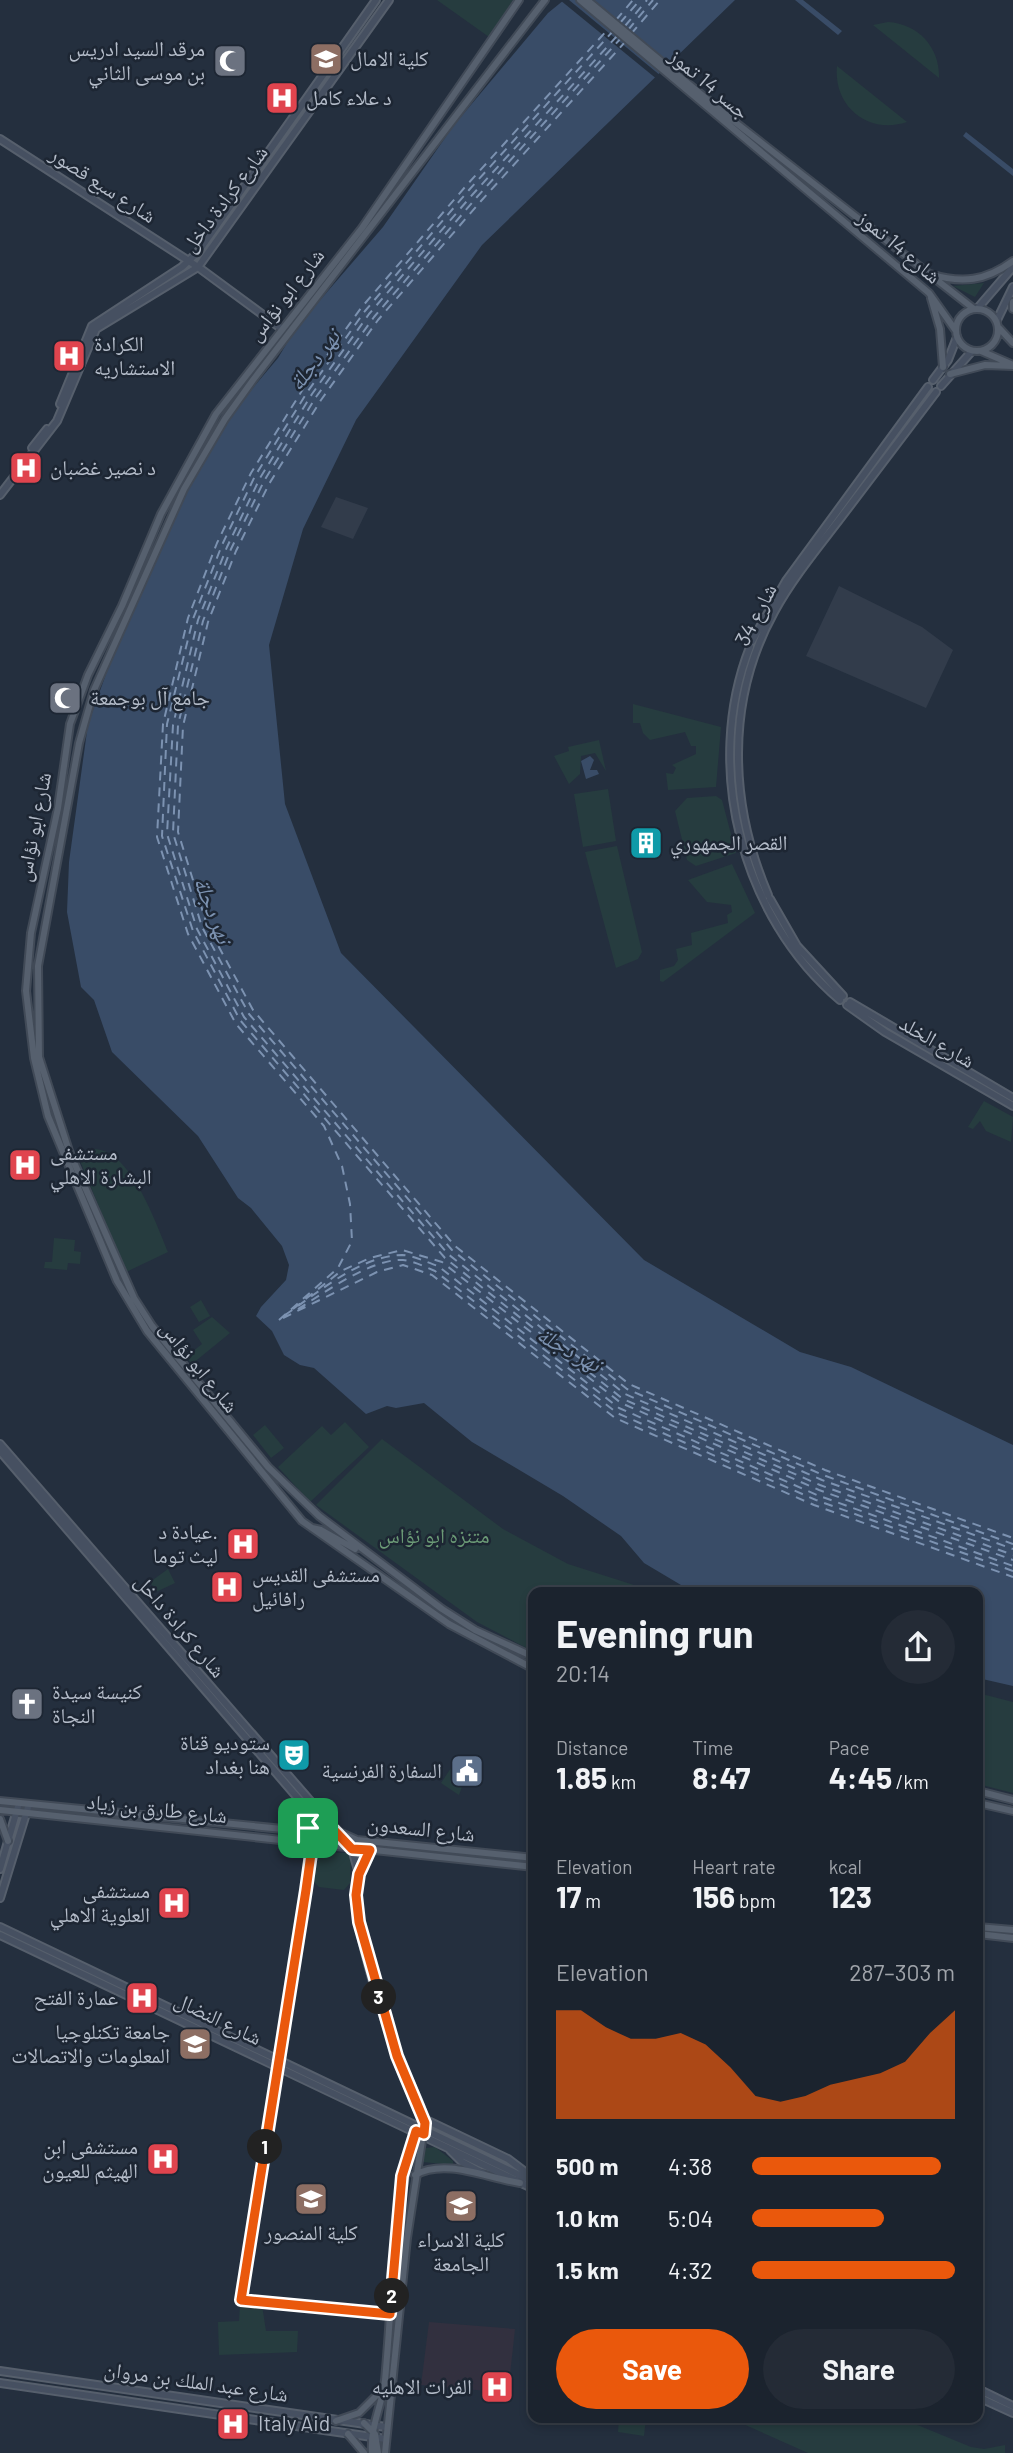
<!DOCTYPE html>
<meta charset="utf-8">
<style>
:root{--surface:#1b232e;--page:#242b36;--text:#f1f3f6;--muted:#a0a4aa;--line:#39404a;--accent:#ea580c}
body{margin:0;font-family:Barlow,"Noto Naskh Arabic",sans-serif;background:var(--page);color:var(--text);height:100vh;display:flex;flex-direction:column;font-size:26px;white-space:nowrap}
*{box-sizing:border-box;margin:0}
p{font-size:23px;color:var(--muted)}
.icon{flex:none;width:38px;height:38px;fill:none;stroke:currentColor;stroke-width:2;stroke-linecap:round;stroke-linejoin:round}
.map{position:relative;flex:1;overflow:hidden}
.sheet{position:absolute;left:528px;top:1587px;width:455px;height:836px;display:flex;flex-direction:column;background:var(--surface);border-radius:14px;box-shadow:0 4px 10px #0003,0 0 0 2px var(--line)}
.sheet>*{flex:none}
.pin{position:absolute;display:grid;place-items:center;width:60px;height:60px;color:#fff;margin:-30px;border-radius:14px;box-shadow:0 4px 10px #0006}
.km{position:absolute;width:35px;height:35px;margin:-18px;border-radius:50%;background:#222;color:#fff;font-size:19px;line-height:35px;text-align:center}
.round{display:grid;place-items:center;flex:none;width:74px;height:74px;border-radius:37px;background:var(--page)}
.summary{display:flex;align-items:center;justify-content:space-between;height:119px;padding:0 28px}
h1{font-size:38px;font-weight:700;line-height:52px}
.metrics{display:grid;grid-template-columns:repeat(3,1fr);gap:10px;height:119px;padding:7px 28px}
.metrics div{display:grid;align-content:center}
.metrics b{font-size:30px;font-weight:700}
.metrics small{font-size:19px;font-weight:400}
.metrics p{font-size:19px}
.chart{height:196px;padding:14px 28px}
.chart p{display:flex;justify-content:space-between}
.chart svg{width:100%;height:126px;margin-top:7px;fill:var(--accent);opacity:.7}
.button{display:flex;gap:14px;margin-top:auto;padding:14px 28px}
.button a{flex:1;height:80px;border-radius:42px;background:var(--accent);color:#fff;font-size:28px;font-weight:700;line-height:80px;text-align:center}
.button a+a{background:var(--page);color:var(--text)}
ul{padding:0 28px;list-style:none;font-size:23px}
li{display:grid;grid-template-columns:112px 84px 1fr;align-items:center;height:52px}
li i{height:18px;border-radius:9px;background:var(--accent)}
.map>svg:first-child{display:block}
.medical{fill:#32303f}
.airport{fill:#323c4b}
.green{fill:#263c3f}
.water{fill:#394c67}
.pier{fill:#242f3e}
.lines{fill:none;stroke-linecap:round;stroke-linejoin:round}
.ferry{stroke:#7c92b1;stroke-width:2;stroke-dasharray:9 7;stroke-linecap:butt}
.secondary-casing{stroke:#565f6c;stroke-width:10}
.primary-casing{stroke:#414a57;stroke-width:10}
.secondary{stroke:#465061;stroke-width:6}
.primary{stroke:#56606e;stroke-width:6}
.route-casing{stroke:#fff;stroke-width:14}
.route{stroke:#ea580c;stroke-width:9}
.labels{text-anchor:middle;stroke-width:5;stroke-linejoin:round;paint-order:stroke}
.poi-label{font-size:21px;fill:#b4bcc9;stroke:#1d2633;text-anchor:start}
.street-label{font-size:21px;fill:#b4bcc9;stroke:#1d2633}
.park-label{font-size:21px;fill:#6b9a76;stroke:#1d2633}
.water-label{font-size:23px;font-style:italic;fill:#7c92b1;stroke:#1d2633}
</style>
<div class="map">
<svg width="1013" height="2453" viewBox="0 0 1013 2453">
<rect width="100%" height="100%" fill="#242f3e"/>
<path class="medical" d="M429,2322l86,7 -7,64 -87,-8z"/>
<path class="airport" d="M336,497l32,11 -15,31 -32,-12z
M839,586l83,41 31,23 -27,58 -120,-52z"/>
<path class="green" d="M437,0h76l-24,37z
M888,22c31,2 52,26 51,56l-66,-53z
M837,66l70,56c-39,13 -74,-16 -70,-56z
M984,283l-9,14 -22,-11z
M633,704l88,23 -5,60 -48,3 -2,-17 7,1 3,-6 -4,-3 24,-11v-8h-5l-6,-14 -35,8 -7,-7 -3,-10h-7z
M599,740l7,31 -11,-18 -14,3 -1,18 -11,10 -15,-28 15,-5 -1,-4z
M608,789l8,52 -33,6 -9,-53z
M716,796l6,4 14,53 -40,13 -9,-6 -12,-49 12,-13z
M617,846l25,106 -4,7 -22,9 -31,-116z
M732,864l23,49 -92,69 -3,-1v-11l14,-4 4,-6 -2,-11 16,-4 -1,-12 37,-10 -1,-8 5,-3 -1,-7 -24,-3 -19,-22z
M984,1101l29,16 -2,25 -25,-11 -6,-10 -7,8 -5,-2z
M95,1149c36,2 61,74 73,103l-42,20 -48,-116z
M54,1238l21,2 -1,11 7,1 -1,12 -12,-1 -1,7 -23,-2 1,-6h7z
M201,1300l9,16 -11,6 -9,-15z
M212,1317l18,16 -38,31 -6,-7 16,-13 -9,-14z
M345,1422l24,25 -59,55 -32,-35 44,-41 9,9z
M265,1425l19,23 -13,10 -18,-23z
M382,1439l121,90 65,35 88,28h-122v60l-57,-30 -161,-117z
M168,1569l7,14 -19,9 -6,-10z
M978,1693l35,9v91l-35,-9z
M453,1765l5,5 -2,9 7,5 -4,11 -18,-12z
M319,1852l29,1 3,3 -1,27 -6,7 -25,-3 -5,-5z
M435,2147l18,14v4l-30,-3 3,-14z
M240,2304l22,1 4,26h32l-1,21 -78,3 -1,-33 21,-1z
M619,2419l13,5 14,-5 -2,17 -26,-4z
M732,2419h171l68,28 13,2 21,-4v8h-197z"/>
<path class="water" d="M564,0h171l-253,245 -126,175 -53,109 -34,116 16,159 56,149 303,307 156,92 51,15 162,78v241l-35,-8v-86h-276l-21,-7 -37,-22 -23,-27 -58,-40 -91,-54 -48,-39 -28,5 -9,-2 -21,8 -52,-46 -14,-3 -16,-10 -12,-24 -16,-15 5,-9 25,-27 3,-15 -7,-19 -31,-38 -13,-10 -40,-62 -86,-84 -18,-52 -13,-13 -14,-75 2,-50 19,-138 22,-61 71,-160 17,-36 32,-52 48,-57 18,-30 87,-101 71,-102 94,-112z
M795,0h8l39,31 -4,4z
M966,132l47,37v7l-50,-40z
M590,756l4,4 -4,10h7l2,4 -13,5 -5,-18z"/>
<path class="pier" d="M560,0h9l92,76 -3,4z"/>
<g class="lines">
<path class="ferry" d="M616,20l17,-20
M620,23l20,-23
M625,26l22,-26
M614,30l-145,160 -104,121 -57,80 -53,85 -33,69 -29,74 -26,105 -5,112 31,95 47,89 205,238 178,141 197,86 193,70
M628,30l25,-30
M631,34l29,-34
M617,36l-144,158 -104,120 -57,80 -52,84 -33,69 -29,73 -25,105 -6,109 30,95 47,88 204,237 177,140 197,86 191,69
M622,37l-145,160 -103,120 -58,80 -52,84 -33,68 -28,72 -25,104 -5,108 29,94 47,87 203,236 175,139 196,86 190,69
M626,41l-145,160 -103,119 -57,80 -52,84 -33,67 -28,71 -25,104 -5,106 29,93 46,85 202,236 174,138 196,86 188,68
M293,1309l48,-38 29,-13 32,-8 40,12 179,141 198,87 194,70
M298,1309c26,-16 74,-51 105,-49 10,1 23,7 32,11l182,142 199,87 197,71
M285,1315c33,-22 74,-59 117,-60 11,0 26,8 36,11l181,142 198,87 196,71
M283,1318l94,-46 26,-7 29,10 183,143 199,87 199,72
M279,1320l59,-52 14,-27 -2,-37 -8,-38 -18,-40 -88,-102 -48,-90 -31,-97 6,-113 25,-106 29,-75 34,-70 52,-84 58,-81 104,-121 145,-160"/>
<defs>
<path id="secondary" d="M0,139l198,128 84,62
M977,309l36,-42
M997,320l16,-33
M933,380l15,-20 9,-23
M941,386l31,-35
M60,404l32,-78 90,-59 16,-15 178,-252
M32,448l15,-19
M0,495l57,-74 39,-92 102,-62 191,-267
M752,641l34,-60 142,-194
M750,647c-47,120 -8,270 90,353
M768,895c-39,-91 -43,-194 6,-283 18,-33 42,-62 65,-92 32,-42 64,-85 97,-128
M770,899l27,47 46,50
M850,1002l163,96
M847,1005l38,27 128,74
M0,1444l352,405 7,25
M0,1451l309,360 2,43 -5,36 -65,410 149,14
M370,1850c-7,15 -14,29 -14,46 -1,35 30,134 45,167 7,19 25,46 24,66
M0,1869l19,-66
M0,1898l29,-94
M0,1927l534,255
M0,1935l534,254
M424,2119l84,40 25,19
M450,2150l12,12 22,12
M0,2371l386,56
M0,2383l386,56
M978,2389l35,17
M978,2397l35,16"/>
<path id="primary" d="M519,0l-157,228 -146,186 -55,100 -39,92 -34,69 -18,49 -12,84 -27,125 -5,58 8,67 14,58 69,165 30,50 155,190 147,103 85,45
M580,0l349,293 27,38
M587,0l144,119 243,190
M930,274c32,10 56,7 83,-13
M931,298l9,31 3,38
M1013,302v7
M956 330a21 21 0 1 1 42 0a21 21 0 1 1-42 0Z
M999,328l14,15
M981,351l30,13
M950,374l35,-9 28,1
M312,1528l9,2 34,19
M534,1657l-59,-27 -33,-21 -123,-93 -51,-49 -116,-141 -18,-28 -65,-147 -30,-94 -1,-91 41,-223 15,-53 90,-201 41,-70 28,-39 292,-380
M978,1791l35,9
M0,1801l293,29 28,-6 36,16 177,18
M978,1803l35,8
M0,1810l534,57
M0,1819l8,22
M978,1927l35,3
M978,1934l35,4
M415,2175c31,-17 71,3 105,8
M336,2421l23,-8 22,-22
M364,2423l11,11 3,19
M348,2434l16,19
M372,2453c-2,-27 10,-47 13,-73 8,-83 7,-169 31,-249
M385,2453l22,-215 16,-104"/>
</defs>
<use href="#secondary" class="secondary-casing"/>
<use href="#primary" class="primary-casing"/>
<use href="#secondary" class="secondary"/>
<use href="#primary" class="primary"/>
</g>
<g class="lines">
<defs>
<path id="route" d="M317,1824l17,6 18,19 18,1 -11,24 -3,21 3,27 38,134 28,67 -1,11 -8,-3 -14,45 -12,138 -149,-14 65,-410 5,-36 -3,-26z"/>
</defs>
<use href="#route" class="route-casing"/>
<use href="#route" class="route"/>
</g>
<defs>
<symbol id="university-square" viewBox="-11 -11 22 22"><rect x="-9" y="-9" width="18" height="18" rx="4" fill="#8d6e63" stroke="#1d2633"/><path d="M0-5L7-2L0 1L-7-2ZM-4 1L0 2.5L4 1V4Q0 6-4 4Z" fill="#fff"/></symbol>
<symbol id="mosque-square" viewBox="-11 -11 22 22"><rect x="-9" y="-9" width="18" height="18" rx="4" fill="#6b7280" stroke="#1d2633"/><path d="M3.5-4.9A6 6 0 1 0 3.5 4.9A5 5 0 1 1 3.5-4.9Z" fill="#fff"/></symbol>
<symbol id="hospital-square" viewBox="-11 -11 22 22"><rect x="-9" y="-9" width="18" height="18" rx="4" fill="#e0444e" stroke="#1d2633"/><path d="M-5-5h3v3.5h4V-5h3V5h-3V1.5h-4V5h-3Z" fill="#fff"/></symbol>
<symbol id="building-square" viewBox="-11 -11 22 22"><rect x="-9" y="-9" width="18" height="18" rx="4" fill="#0f9aa8" stroke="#1d2633"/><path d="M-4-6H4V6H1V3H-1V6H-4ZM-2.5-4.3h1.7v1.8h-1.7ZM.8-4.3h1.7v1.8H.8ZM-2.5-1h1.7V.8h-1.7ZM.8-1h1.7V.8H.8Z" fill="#fff"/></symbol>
<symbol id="church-square" viewBox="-11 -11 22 22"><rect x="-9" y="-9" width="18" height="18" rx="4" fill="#6b7280" stroke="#1d2633"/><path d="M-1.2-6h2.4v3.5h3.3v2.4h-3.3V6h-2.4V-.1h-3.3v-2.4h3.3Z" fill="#fff"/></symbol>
<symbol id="theatre-square" viewBox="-11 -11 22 22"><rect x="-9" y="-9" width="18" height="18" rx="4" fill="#0f9aa8" stroke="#1d2633"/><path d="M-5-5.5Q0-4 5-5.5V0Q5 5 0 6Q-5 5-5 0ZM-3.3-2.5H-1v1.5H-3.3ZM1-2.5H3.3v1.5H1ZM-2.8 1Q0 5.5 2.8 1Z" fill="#fff"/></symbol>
<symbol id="civic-square" viewBox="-11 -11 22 22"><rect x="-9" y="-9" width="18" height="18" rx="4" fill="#5c6f8a" stroke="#1d2633"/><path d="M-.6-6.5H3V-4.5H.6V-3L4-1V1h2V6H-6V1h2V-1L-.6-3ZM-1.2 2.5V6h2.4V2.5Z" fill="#fff"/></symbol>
</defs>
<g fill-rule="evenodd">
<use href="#university-square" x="307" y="40" width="38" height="38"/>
<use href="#mosque-square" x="211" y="42" width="38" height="38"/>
<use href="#hospital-square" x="263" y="79" width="38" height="38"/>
<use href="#hospital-square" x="50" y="337" width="38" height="38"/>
<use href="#hospital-square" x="7" y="449" width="38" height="38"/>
<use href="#mosque-square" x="46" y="679" width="38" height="38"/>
<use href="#building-square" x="627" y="824" width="38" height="38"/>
<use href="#hospital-square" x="6" y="1146" width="38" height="38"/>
<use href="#hospital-square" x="224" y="1525" width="38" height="38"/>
<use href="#hospital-square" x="208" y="1568" width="38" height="38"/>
<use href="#church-square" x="8" y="1685" width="38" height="38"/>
<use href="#theatre-square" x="275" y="1736" width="38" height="38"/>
<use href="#civic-square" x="448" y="1752" width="38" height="38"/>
<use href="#hospital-square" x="155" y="1884" width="38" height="38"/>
<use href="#hospital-square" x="123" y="1979" width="38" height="38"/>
<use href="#university-square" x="176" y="2025" width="38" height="38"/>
<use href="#hospital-square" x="144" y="2140" width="38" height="38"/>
<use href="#university-square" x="292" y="2180" width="38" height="38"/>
<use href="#university-square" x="442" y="2187" width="38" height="38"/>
<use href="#hospital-square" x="478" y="2368" width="38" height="38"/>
<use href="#hospital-square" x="214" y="2405" width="38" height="38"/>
</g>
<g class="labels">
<g class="poi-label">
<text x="205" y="56" text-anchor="end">مرقد السيد ادريس<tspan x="205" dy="24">بن موسى الثاني</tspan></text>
<text x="350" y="66">كلية الامال</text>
<text x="306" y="105">د علاء كامل</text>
<text x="94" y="351">الكرادة<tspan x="94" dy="24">الاستشاريه</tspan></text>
<text x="50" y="475">د نصير غضبان</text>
<text x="90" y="705">جامع آل بوجمعة</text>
<text x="670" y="850">القصر الجمهوري</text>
<text x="50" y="1160">مستشفى<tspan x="50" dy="24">البشارة الاهلي</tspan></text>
<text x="218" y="1539" text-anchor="end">عيادة د.<tspan x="218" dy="24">ليث توما</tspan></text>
<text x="252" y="1582">مستشفى القديس<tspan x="252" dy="24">رافائيل</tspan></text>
<text x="52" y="1699">كنيسة سيدة<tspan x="52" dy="24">النجاة</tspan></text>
<text x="270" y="1750" text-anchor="end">ستوديو قناة<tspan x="270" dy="24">هنا بغداد</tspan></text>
<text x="442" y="1778" text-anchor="end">السفارة الفرنسية</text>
<text x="150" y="1898" text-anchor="end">مستشفى<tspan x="150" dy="24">العلوية الاهلي</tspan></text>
<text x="118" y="2005" text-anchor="end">عمارة الفتح</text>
<text x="170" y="2039" text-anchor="end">جامعة تكنلوجيا<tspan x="170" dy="24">المعلومات والاتصالات</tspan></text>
<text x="138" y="2154" text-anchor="end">مستشفى ابن<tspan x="138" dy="24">الهيثم للعيون</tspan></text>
<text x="311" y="2240" text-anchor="middle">كلية المنصور</text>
<text x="461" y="2247" text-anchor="middle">كلية الاسراء<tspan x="461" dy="24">الجامعة</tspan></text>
<text x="472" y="2394" text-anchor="end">الفرات الاهليه</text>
<text x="258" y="2431">Italy Aid</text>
</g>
<g class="street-label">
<text transform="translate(709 84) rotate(40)" y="7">جسر 14 تموز</text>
<text transform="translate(103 185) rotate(33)" y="7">شارع سبع قصور</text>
<text transform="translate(225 199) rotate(-53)" y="7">شارع كرادة داخل</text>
<text transform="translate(899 247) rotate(40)" y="7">شارع 14 تموز</text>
<text transform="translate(286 295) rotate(-52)" y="7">شارع ابو نؤاس</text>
<text transform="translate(756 615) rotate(-63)" y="7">شارع 34</text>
<text transform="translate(34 827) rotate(-79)" y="7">شارع ابو نؤاس</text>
<text transform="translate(937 1042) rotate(30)" y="7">شارع الخلد</text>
<text transform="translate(199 1367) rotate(51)" y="7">شارع ابو نؤاس</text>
<text transform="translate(180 1626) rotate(50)" y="7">شارع كرادة داخل</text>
<text transform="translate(157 1809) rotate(6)" y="7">شارع طارق بن زياد</text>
<text transform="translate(421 1829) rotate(6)" y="7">شارع السعدون</text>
<text transform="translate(218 2019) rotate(26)" y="7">شارع النضال</text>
<text transform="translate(196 2382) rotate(8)" y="7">شارع عبد الملك بن مروان</text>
</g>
<g class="park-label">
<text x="434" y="1543">متنزه ابو نؤاس</text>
</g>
<g class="water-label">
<text transform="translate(314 360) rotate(-53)" y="8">نهر دجلة</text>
<text transform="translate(213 910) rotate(69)" y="8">نهر دجلة</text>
<text transform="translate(569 1349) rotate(29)" y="8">نهر دجلة</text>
</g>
</g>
</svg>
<div class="pin" style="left:308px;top:1828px;background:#1e9e55"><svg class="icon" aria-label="arrive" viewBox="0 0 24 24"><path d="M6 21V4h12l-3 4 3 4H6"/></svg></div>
<b class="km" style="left:265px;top:2147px">1</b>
<b class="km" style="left:392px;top:2296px">2</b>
<b class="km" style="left:379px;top:1997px">3</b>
<section class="sheet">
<div class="summary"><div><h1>Evening run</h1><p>20:14</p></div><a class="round"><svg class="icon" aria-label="share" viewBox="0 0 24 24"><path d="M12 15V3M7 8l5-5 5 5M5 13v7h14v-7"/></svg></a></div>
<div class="metrics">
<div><p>Distance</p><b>1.85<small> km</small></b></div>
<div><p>Time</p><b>8:47</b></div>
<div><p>Pace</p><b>4:45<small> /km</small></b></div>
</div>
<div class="metrics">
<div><p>Elevation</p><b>17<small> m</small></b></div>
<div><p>Heart rate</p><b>156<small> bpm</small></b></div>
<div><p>kcal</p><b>123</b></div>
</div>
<div class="chart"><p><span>Elevation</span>287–303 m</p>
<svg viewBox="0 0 160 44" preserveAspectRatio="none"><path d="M0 44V6L10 6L20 12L30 16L40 16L50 14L60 18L70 26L80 36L90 38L100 36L110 32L120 30L130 28L140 24L150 14L160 6V44z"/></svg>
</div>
<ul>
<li><b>500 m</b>4:38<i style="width:93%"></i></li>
<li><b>1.0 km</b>5:04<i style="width:65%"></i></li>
<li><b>1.5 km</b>4:32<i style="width:100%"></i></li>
</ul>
<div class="button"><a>Save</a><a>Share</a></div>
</section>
</div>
